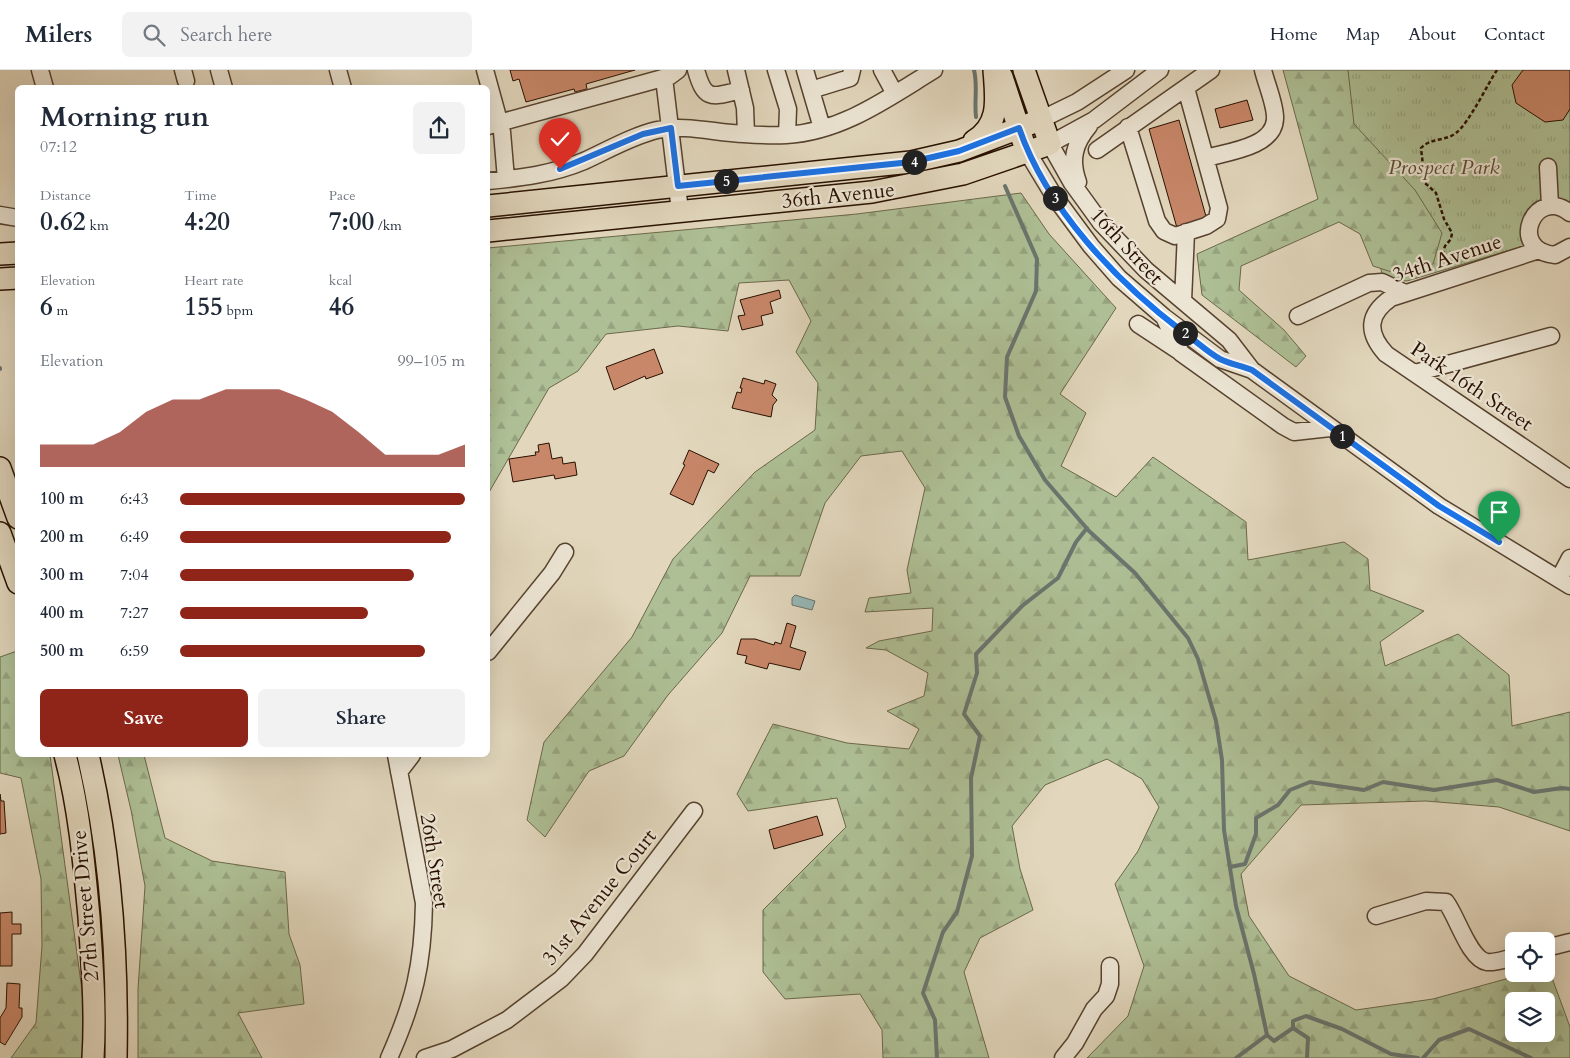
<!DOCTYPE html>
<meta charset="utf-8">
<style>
:root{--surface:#fff;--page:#f2f2f3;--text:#1f2937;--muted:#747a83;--line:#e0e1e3;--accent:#8f2418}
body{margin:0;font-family:Cardo,serif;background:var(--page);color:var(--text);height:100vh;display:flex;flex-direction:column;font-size:19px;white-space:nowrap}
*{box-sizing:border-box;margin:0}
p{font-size:16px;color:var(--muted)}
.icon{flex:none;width:28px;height:28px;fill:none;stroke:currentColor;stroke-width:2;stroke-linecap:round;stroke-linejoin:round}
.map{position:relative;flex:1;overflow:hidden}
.sheet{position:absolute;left:15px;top:15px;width:475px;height:672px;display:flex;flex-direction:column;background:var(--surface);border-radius:8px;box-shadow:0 5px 20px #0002}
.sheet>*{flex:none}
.buttons{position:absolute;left:1505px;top:862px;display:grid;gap:10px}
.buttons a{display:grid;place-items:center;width:50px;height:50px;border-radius:8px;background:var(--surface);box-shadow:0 5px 20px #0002;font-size:25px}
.pin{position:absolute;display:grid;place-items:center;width:42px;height:42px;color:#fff;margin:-51px -21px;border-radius:50% 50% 50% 0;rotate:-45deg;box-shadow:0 0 5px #0007}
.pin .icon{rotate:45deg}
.km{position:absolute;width:25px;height:25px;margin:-12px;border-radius:50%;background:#222;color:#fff;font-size:14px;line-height:25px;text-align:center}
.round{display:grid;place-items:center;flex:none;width:52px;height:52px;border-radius:8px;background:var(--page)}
.overview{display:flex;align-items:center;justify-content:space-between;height:85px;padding:0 25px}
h1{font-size:28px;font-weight:600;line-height:38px}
.metrics{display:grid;grid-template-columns:repeat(3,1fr);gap:8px;height:85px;padding:5px 25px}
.metrics div{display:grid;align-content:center}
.metrics b{font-size:25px;font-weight:600}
.metrics small{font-size:14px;font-weight:400}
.metrics p{font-size:14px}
.chart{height:140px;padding:10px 25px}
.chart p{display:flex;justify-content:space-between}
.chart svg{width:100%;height:90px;margin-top:5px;fill:var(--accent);opacity:.7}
.primary-button{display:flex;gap:10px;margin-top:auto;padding:10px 25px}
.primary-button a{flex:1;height:58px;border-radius:8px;background:var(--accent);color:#fff;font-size:20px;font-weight:600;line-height:58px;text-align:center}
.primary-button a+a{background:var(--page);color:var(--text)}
ul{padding:0 25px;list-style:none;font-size:16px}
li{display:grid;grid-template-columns:80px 60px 1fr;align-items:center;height:38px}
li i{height:12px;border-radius:6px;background:var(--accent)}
header{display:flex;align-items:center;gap:30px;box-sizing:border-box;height:70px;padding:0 25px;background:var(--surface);border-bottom:1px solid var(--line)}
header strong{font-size:24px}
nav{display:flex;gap:28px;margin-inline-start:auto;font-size:18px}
.search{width:350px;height:45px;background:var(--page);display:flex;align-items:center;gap:12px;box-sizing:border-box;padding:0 18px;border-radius:8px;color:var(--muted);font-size:19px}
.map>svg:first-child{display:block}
.grass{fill:url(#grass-tufts);stroke:#6b684a}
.forest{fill:url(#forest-firs);stroke:#6b684a;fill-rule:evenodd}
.water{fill:url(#water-ripples);stroke:#6a756e}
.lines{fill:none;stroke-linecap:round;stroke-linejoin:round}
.stream{stroke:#6a756e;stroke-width:4}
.building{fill:#c88769;stroke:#281000}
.minor-casing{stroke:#56422f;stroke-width:19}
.major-casing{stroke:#281000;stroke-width:24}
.path{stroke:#281000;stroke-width:2.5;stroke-dasharray:4 2.5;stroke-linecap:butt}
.minor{stroke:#ece5d4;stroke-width:16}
.major{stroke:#e2d7bd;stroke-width:21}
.route-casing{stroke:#fff;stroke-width:10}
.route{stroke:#1a73e8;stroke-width:6}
.labels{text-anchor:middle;stroke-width:4.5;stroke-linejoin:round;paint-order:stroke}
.park-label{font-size:21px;font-style:italic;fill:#574d34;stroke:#ece5d4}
.street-label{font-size:21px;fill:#281000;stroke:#ece5d4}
</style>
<header>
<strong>Milers</strong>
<div class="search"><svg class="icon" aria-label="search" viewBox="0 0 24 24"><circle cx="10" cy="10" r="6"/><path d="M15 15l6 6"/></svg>Search here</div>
<nav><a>Home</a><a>Map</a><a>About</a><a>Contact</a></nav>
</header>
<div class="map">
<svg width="1570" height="988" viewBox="0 0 1570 988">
<defs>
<pattern id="grass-tufts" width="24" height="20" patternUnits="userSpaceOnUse" patternTransform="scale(1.25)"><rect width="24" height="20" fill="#aebf95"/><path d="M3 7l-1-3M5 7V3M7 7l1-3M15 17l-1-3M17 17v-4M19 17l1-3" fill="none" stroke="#96a37f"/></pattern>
<pattern id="forest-firs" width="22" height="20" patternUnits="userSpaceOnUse" patternTransform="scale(1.25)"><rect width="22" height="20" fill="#aebf95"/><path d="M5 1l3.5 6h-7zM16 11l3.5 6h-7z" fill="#96a37f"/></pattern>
<pattern id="water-ripples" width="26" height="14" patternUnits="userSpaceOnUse" patternTransform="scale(1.25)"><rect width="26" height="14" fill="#96b8b8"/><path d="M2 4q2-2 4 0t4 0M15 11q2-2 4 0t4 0" fill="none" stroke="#819d9c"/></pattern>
</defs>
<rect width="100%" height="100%" fill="#e2d7bd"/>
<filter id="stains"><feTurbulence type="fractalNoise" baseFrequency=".004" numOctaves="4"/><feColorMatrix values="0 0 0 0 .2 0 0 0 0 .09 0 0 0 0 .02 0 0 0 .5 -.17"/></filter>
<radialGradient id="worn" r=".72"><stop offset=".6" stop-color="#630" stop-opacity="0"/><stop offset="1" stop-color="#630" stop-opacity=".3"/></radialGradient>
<path class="grass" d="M1297,0h273v135l-10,-6 -26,5 -12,21 2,21 -117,35 -23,-2 -17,-53z"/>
<path class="forest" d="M1283,0h65l6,54 61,66 27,43 -9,31 -38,9 -22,-7 -13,-32 -21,-12 -98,44 -2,24 45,40 22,26 -10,11 -94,-72 -5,-41 121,-55z
M1021,123l28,41 67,74 -56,86 26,19 -25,53 55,31 37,-40 93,65 2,38 96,-18 24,17 2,31 54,21 -44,31 5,24 73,-32 51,41 3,51 58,-14v119l-71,-24 -73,-6 -125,4 -60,69 8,42 40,60 67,34 77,-11 91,-25h22l2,-7 22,60v31h-483l41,-42 16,-50 -29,-82 23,-33 21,-44 -17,-28 -35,-20 -62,26 -33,41 8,43 13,41 -53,28 -16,34 25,86h-106l-1,-28 -22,-36 -75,5 -22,-27v-62l83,-83 -9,-29 -89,13 -11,-17 36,-70 74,19 62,6 10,-20 -32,-18 37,-15 4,-23 -42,-23 -20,-2 13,-7 53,-10 1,-23 -68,4 4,-14 42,-5 -4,-23 18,-82 -23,-37 -41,5 -36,47 -25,73h-50l-28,57 -54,62 -44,61 -35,15 -44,66 -18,-17 17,-78 88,-105 41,-78 82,-87 60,-42 3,-47 -22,-31 15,-31 -22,-41 -50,3 -11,48 -50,-5 -72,8 -28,37 -29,17 -61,106v-246l369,-34zM1514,931h32v33h-32z
M17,581l1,104h32l36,265 -4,38h-71l25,-35 6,-77 -1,-67 -20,-101 -21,-5v-116z
M118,685h26l21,83 47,23 73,11 4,62 11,31 4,39 -66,9 24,45h-124v-69l7,-103 -14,-76z"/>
<path class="water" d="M795,525l20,6 -3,9 -20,-5v-7z"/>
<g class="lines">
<path class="stream" d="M974,0c4,16 0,31 2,47
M1005,116l32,73 -1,32 -29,66 -2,40 14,39 26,44 44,51 46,42 53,65 10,21 18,62 6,39 2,70 12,76 18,68 13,61 7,6 19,-13 15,10 -1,20
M0,298v1
M1230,797l15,-3 11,-30v-16l22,-13 12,-15 20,-8 54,8 19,-8 51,8 63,-10 37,12 28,-4 8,1
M1293,958v-7l13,-5 36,13 49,25 27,4
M937,988l-2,-38 -12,-27 20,-61 14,-20 15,-56 -1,-78 9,-42 -16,-22 13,-41 -1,-19 46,-48 36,-28 18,-36 11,-14
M1236,988l31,-23
M1423,988l16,-18 30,-11 62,29"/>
</g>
<path class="building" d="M510,0h125l-49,14 1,5 -12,3 -1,-3 -48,13 -7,-23 -6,2z
M1523,0h47v39l-7,11 -18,2 -29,-19 -4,-18z
M1247,30l6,20 -33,8 -5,-19z
M1179,50l28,100 -30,8 -28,-99z
M779,220l2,8 -11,4 3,11 -12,3 2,9 -21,5 -4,-14 7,-1 -5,-15z
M654,279l9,24 -17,6 -1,-3 -31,14 -8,-23z
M743,308l21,6 1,-4 11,4 -4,11 5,5 -4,5 -2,12 -39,-9 5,-16 4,1 1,-5h-2z
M549,373l3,16 10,-2 1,7 12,-2 2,13 -22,4 -1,-4 -41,7 -4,-23 27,-4 -1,-3h4l-1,-7z
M689,380l30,14 -5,9 -6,-3 -15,35 -23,-11 15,-29 -2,-1z
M787,553l9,3 -6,21 16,5 -6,18 -31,-7 -2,6 -22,-6 2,-7 -10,-2 4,-15h14l19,6 1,-3 6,2z
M0,724l1,7h3l2,32 -6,1z
M817,746l6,19 -49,14 -5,-19z
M12,842v12h9v10h-9v32h-12v-53z
M7,913l13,1 -1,24h3v9l-17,28 -5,-3v-24l6,-10z"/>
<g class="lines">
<defs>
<path id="minor" d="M40,0l5,18
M183,0l3,11
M219,0l5,18
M338,0l5,18
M485,0l17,62 4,47
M696,0c9,32 16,27 45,20
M736,0l9,38 1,26
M776,0l12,39 -1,26
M805,0l17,58
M882,0l13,24
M1160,0l-66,50 -44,24 22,39 29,40 45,47 83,70 23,30 187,136 131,80
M664,8l16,133
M811,20l39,-12 2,-8
M1040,50l37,-18 49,-32
M488,56l182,-50 8,-6
M1128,57l29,94 7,10 11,5 31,-10 11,-7 2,-11 -33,-120
M1097,80l114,-80
M1028,83l26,43 37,50 28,32 45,39 56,42 32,11
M1206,88c21,-6 68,-11 69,-39 1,-13 -9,-36 -12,-49
M1548,97l2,39
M488,111c33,-3 65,-7 96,-20 24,-11 48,-25 73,-31 29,-6 58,3 87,4 14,1 28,2 42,1 56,-3 102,-37 148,-65
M1078,112c-8,-22 -4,-38 11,-56
M1570,143c-35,-28 -64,37 -15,42l15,-8
M0,145l18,3
M1539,180l-148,48c-23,16 -25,34 -5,56l184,125
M1183,231l3,-69
M1298,246l71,-33 13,-1 23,11
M1164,247l17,36 102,73 11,6 36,-4
M1138,254l41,27
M1415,303l136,-37
M1559,509l11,-21
M488,582l64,-79 13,-21
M399,702l13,-17
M1376,846l50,-15 20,1c11,14 23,57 41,60 9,1 18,-3 27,-5
M1546,878l24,-6
M389,988c25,-56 34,-93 35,-155l-28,-148
M425,988l27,-9 55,-29 54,-41 24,-25 109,-143
M1063,988l12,-15 19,-34 12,-13 4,-12v-18"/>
<path id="major" d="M1002,7l21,64
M974,71c27,-17 22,-43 20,-71
M488,136l423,-44 48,-11 81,-31
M488,161l384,-39 91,-18 87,-30 -26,-74
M0,184l18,-1
M0,209l18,-1
M0,398l18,50
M0,463l18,50
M65,685c14,52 19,108 24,162 3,47 7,94 4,141
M88,685c23,99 30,202 28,303"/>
</defs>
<use href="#minor" class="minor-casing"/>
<use href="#major" class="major-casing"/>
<path class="path" d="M1439,197l6,-21 6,-7 1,-6 -8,-14 -8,-26 -11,-10 -4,-35c9,-10 25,-7 35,-15 13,-10 31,-48 41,-63"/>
<use href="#minor" class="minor"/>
<use href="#major" class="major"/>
</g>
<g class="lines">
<defs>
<path id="route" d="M560,99l83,-35 28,-6 7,58 233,-24 48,-11 60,-23c28,81 97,153 164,204 12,8 24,20 37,27 10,5 22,7 32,11l187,136 60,36"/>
</defs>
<use href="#route" class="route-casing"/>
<use href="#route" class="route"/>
</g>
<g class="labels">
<g class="park-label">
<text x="1444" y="104">Prospect Park</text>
</g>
<g class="street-label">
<text transform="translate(838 125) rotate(-6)" y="7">36th Avenue</text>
<text transform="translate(1127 176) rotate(47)" y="7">16th Street</text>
<text transform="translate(1447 188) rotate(-18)" y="7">34th Avenue</text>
<text transform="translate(1472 316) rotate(34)" y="7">Park 16th Street</text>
<text transform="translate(435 791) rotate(81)" y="7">26th Street</text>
<text transform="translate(599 827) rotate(-51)" y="7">31st Avenue Court</text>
<text transform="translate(85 836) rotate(-95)" y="7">27th Street Drive</text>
</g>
</g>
<rect width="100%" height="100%" filter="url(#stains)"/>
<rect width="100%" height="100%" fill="url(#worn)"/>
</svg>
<div class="buttons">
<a><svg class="icon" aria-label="locate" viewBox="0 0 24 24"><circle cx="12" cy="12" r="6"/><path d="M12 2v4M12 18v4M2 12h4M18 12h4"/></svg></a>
<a><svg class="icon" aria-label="layers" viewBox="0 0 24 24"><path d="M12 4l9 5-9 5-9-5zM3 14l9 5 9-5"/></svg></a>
</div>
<div class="pin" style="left:1499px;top:472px;background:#1e9e55"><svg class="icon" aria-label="arrive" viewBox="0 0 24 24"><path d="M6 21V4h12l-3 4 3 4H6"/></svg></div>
<div class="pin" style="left:560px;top:99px;background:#d93025"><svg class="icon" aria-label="check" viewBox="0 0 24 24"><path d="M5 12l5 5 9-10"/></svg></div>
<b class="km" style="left:1342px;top:366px">1</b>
<b class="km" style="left:1185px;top:263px">2</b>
<b class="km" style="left:1055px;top:128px">3</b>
<b class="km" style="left:914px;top:92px">4</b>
<b class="km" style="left:726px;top:111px">5</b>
<section class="sheet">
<div class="overview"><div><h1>Morning run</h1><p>07:12</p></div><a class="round"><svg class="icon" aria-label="share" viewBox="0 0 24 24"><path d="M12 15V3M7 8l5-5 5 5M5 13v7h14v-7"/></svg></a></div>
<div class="metrics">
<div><p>Distance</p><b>0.62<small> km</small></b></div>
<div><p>Time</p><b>4:20</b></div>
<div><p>Pace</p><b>7:00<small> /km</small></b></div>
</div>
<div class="metrics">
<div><p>Elevation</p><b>6<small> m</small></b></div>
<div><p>Heart rate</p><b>155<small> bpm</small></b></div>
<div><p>kcal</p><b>46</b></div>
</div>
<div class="chart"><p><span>Elevation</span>99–105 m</p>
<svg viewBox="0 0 160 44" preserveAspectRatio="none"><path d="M0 44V33L10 33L20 33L30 27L40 17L50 11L60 11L70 6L80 6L90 6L100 11L110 17L120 27L130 38L140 38L150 38L160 33V44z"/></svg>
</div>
<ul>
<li><b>100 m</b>6:43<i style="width:100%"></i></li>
<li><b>200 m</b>6:49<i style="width:95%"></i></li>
<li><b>300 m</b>7:04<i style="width:82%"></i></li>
<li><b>400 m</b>7:27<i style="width:66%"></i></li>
<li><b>500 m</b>6:59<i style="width:86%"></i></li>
</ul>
<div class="primary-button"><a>Save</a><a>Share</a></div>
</section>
</div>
